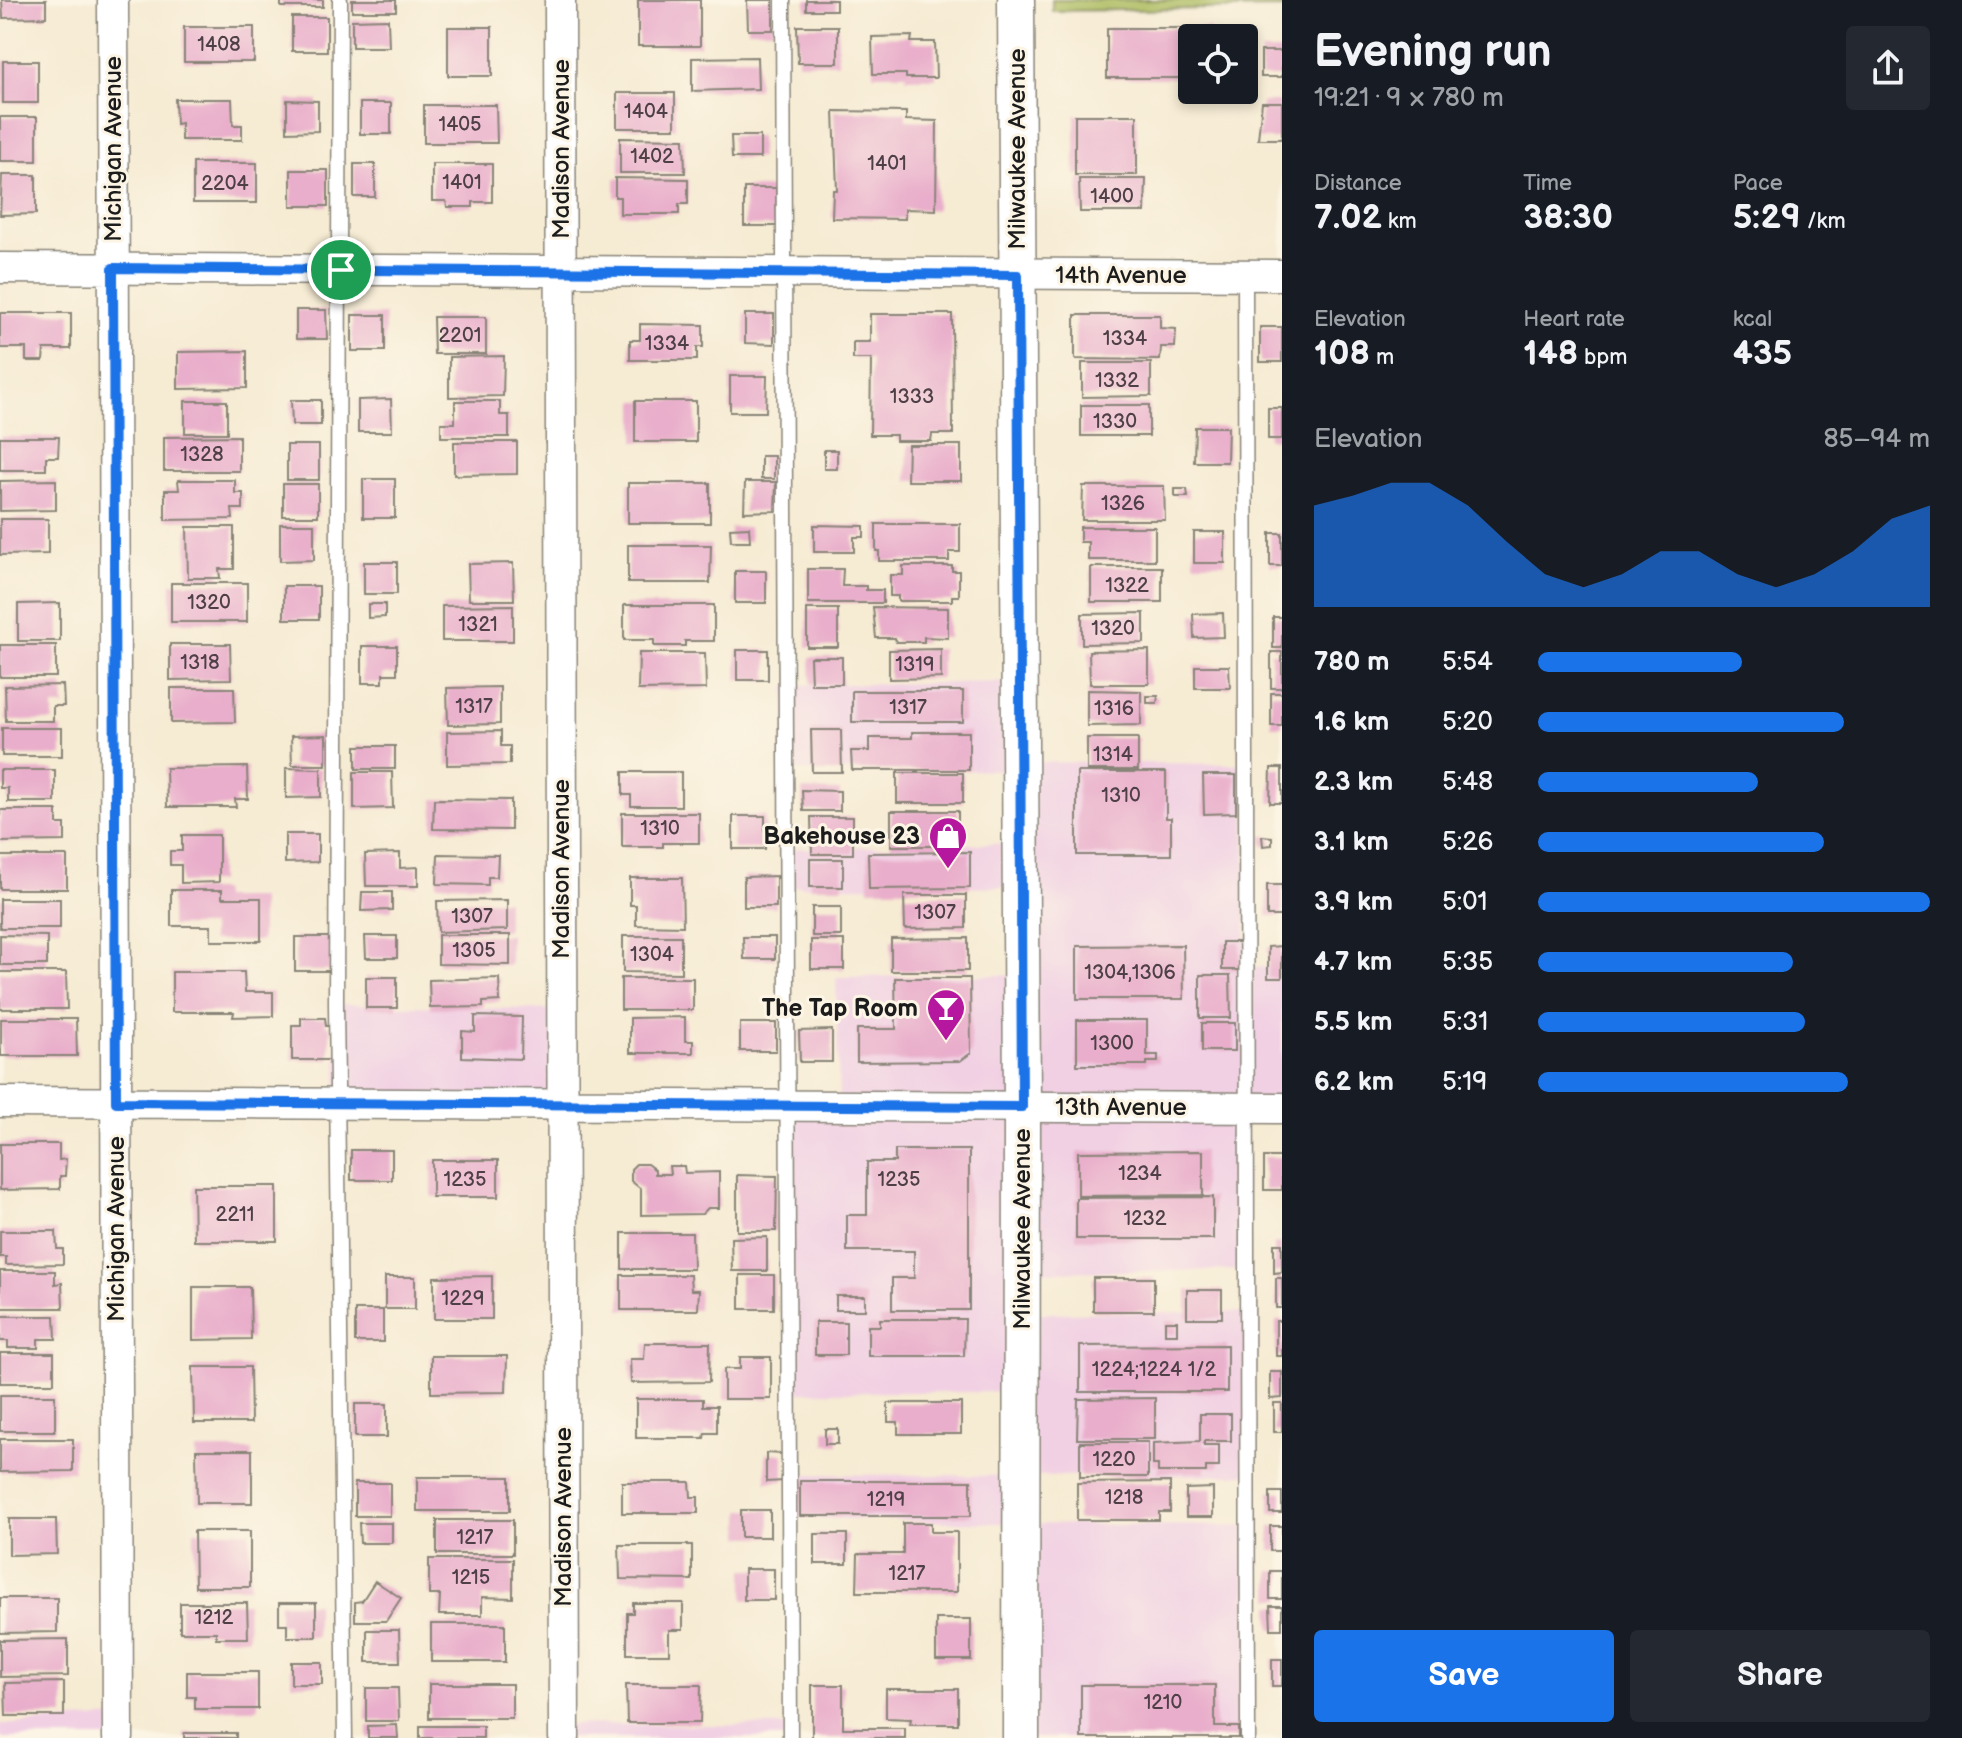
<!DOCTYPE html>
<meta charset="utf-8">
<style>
:root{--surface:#171b24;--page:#242831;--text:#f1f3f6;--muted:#9ea1a6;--accent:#1a73e8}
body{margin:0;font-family:"Balsamiq Sans",sans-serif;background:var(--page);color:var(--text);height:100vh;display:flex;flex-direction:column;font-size:30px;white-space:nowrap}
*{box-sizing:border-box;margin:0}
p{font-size:26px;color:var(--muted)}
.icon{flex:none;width:44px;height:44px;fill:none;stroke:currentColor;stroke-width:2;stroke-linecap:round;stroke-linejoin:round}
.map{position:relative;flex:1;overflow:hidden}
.details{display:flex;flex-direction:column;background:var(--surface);width:680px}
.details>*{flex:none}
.buttons{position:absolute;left:1178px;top:24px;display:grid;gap:16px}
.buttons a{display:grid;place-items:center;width:80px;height:80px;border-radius:8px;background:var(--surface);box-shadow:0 4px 12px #0003;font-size:40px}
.pin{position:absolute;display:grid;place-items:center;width:68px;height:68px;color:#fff;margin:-34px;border:4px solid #fff;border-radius:50%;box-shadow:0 2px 8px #0007}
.round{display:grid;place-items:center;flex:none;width:84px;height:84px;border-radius:8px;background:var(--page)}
.headline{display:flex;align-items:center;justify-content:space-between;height:136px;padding:0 32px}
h1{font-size:44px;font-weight:800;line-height:60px}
.metrics{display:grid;grid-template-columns:repeat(3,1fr);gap:12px;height:136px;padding:8px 32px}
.metrics div{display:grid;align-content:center}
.metrics b{font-size:34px;font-weight:800}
.metrics small{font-size:22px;font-weight:400}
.metrics p{font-size:22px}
.chart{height:224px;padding:16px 32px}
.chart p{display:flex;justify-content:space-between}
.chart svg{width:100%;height:144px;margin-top:8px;fill:var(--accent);opacity:.7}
.primary-button{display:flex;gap:16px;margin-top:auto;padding:16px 32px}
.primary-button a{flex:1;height:92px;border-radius:8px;background:var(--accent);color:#fff;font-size:32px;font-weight:800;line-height:92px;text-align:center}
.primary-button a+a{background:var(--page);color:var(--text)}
ul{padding:0 32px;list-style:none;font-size:26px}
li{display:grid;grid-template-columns:128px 96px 1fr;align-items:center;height:60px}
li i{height:20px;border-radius:10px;background:var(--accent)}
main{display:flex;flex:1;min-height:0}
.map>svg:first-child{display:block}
.built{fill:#f1d0e3}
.green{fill:#acbb5e;stroke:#646c3d;stroke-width:2}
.building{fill:#e9aecb}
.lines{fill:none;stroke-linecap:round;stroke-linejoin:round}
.service-casing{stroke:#898478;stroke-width:17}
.minor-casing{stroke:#898478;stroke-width:33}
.tertiary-casing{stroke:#898478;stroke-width:39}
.service{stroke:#fff;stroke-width:14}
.minor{stroke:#fff;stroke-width:30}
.tertiary{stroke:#fff;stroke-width:36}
.route-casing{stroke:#fff;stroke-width:16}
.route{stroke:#1a73e8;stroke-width:10}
.labels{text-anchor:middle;stroke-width:6;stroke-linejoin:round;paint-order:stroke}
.number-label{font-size:20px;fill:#4f4048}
.street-label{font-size:24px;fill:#1c1c1c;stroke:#fcf5e5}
.poi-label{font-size:24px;font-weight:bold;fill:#1c1c1c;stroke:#fcf5e5;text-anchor:end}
</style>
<main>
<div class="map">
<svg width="1282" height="1738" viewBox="0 0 1282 1738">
<rect width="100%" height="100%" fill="#fcf5e5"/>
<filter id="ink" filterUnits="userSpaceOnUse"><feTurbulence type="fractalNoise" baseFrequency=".0125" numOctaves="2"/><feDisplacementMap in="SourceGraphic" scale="16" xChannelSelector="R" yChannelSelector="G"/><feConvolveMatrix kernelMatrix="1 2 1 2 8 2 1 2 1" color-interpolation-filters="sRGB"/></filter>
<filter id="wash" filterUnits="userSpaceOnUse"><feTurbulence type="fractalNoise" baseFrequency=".006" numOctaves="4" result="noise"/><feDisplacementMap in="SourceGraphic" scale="32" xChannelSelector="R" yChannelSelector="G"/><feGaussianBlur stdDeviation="1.8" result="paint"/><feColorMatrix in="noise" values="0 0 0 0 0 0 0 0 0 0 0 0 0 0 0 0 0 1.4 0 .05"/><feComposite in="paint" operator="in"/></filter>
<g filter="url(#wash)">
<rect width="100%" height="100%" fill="#f6ebd3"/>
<path class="built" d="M1020,682l1,80 224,2 1,203 36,-1v142l-36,-1v163l-224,2v41l224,-1 1,163 -225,1v48l225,2 1,212h-227v-214l-232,-7 -1,-43 233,2v-84h-233l-1,-286h52l-3,-129 185,-2v-88l-235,-1v-37l234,-6v-73l-235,1v-86z
M336,1004l225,6 1,95 -225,-1z
M118,1717v21h-118v-13z
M564,1724l226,2v12h-226z"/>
<path class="green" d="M1052,0h230v8l-230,3z"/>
<g id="blocks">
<path class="building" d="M2,0h44v17l-43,1z
M281,0h42v7h-42z
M352,0h44v11h-44z
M638,0h62v46h-62z
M747,0h26v30h-25z
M806,0h30v10h-30z
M292,17h35v34h-35z
M388,19l1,28h-37v-27z
M797,26h41v37h-40z
M184,27h70v35h-70z
M448,27h44v49h-44z
M1107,28h103v10h-18v40h-85z
M912,36l-1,6h24l1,36h-30v-4h-33l-1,-37z
M1261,51h21v26h-21z
M757,57l1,32 -66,2v-33z
M3,61h35v42h-35z
M617,93h58v35h-58z
M175,99h57l1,26h9v15h-61v-17l-5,1z
M287,100l31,1v30l-31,1z
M1262,102h20v37h-24z
M360,103h31v31h-31z
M424,105h72l1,38h-73z
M834,111l72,1v8l31,1 -1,89 -31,-1v10l-73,-1 1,-28h4z
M1075,115h62v60h-62z
M0,117h37v44h-37z
M731,136h29v22h-28z
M620,138l64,1 1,34h-65z
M193,163h64v40h-64z
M354,164h21v33h-21z
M432,164h60v38h-19v5h-26l-1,-6h-14z
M291,170h37v36h-37z
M2,175h34v39l-36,1z
M615,178l73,1v25h-9v10h-59v-17h-5z
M1079,179h67l-1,33h-65z
M744,188h32l1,38h-33z
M296,310h30l1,29h-31z
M0,313h71v36h-27l-1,12h-17v-13h-26z
M745,314h29v30l-29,-1z
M870,314h82l1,120h-21l-1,7h-35v-6h-26l1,-76h-18v-17h17z
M352,315h33v36h-33z
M1075,315h85v13l16,1 -1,18h-14l-1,13 -85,-1z
M433,317h53v37h-52z
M640,324l63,1v22h-6v13h-67v-20h10z
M1260,327h22v35h-22z
M247,351v37l-69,1v-37z
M504,356l-1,40 -54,1v-40z
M1082,363h69v33l-69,1z
M730,376h37l-1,36h-36z
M391,399l1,33h-34v-32z
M291,400h30v25h-29z
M185,401h42v32h-42z
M455,401h45v14h9v22h-68v-14h14z
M635,401h61v41h-61z
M1081,405h68v31h-68z
M1268,408h14v31h-14z
M1195,427h33l-1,35h-33z
M239,436v35h-75v-34z
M0,437h59l-1,20h-12v13h-46z
M454,442h63v32l-63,1z
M287,445h32v35h-32z
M908,445h53v36h-54z
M824,450h13v19h-13z
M761,456h13v23h-13z
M363,479h32v39h-32z
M56,480v30l-56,1v-30z
M178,480h57v13h8v16h-11l1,10 -68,1v-30h14z
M745,482h31l-1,29 -31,1z
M628,483h82v40h-82z
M283,484h35v32h-35z
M1083,486h81l1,34h-83z
M1175,489h12l1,8h-13z
M0,519h48v35l-48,1z
M280,524h34v36l-34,1z
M876,524h84v28h-11v9h-70v-10h-3z
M814,525l50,1v11h-10v15h-40z
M187,527h47v42h-15l1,9h-32z
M749,527l1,14h-19l-1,-13z
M1080,527h75v33h-67v-18h-8z
M1194,532h31v31h-31z
M1270,533h12v33h-12z
M628,545h83l-1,38h-82z
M364,562h33v32h-33z
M513,563l1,37h-45l-1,-36z
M903,566h49v5h7v25h-7v5h-54v-5h-8v-21h13z
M1091,567h71v35h-71z
M808,569h35l-1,17h24v4h17v13h-75z
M735,571h31v32h-31z
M171,583h76v39h-76z
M284,586h35v33h-35z
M60,603v38h-42v-37z
M368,604h17v13l-17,1z
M513,605v36h-71v-35z
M624,605h90v36h-29v5h-31v-6h-30z
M873,607l75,1v30l-24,-1v5h-28l-1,-4h-19z
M807,609h31v38h-31z
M1144,613v30l-62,1v-30z
M1223,613l1,24 -30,1 -1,-24z
M1273,617h9v31h-9z
M170,644h60l1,35 -61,1z
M0,645h56v32h-56z
M362,646h35v28h-14v9h-21z
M941,649v29l-52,1v-29z
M737,650h31v30h-31z
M1149,650v34h-59l-1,-33z
M1271,652h11v36h-11z
M639,653h66l1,36 -68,1z
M810,657h32v27h-31z
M1195,666h34l1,22h-35z
M63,685l1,21h-11v15h-47l-1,-35z
M500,687v37l-52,1 -1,-37z
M171,688h63l1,34 -64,1z
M1087,690l54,1v34l-54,1z
M852,691h111v31h-111z
M1271,693h11v33h-11z
M1147,696h11l-1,7h-10z
M2,728h60v28h-60z
M811,730h30l1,42h-30z
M501,731v15h9v18l-63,1v-33z
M912,732h57v38h-117l-1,-19h18v-13h43z
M326,735v30h-34l-1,-29z
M1087,738h51v32h-51z
M356,746h39v23h-39z
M247,767l1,32h-13l1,8h-69l-1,-39z
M286,768l35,1v28l-35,1z
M1271,768h11v35h-12z
M0,770h55v32h-47v-14h-8z
M354,772h38l1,36 -39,1z
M623,772h58v34h-50v-11h-8z
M1077,772h89v46h5v37h-94z
M897,773h66v30h-66z
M1203,775h33v38l-32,1z
M802,790l38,1v20h-37z
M434,799l77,1v30l-78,-1z
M0,810h57v14h8v17l-65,1z
M891,811h67v35h-67z
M622,813h77v30h-36v4h-41z
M733,816h32v33h-32z
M811,817h42v37h-41z
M285,834h33v28l-33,1z
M182,835h37v47l-38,1v-18h-11v-14h12z
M1262,836l10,1v8l-9,1z
M970,852v36l-101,1 -1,-36z
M400,853v15l18,-1v19h-52l-1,-32z
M438,854l60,1 -1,22h-9v8l-51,-1z
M0,856h67v33h-67z
M810,859h33v28h-33z
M776,876v31h-32v-30z
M630,878h52l1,48 -47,-1v-20h-6z
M1267,885h15v31h-15z
M171,890h51v8h39v43h-50v-15h-40z
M362,892h30v18l-31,1z
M904,895h62v33l-61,1z
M0,899h60v29h-60z
M507,900v30l-69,2 -1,-31z
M812,907h29v29h-29z
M0,935l47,1v29h-47z
M438,935h72v30l-72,-1z
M365,936h32v22h-31z
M623,936h58v37l-58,-1z
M295,937h35l1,34h-36z
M743,937h32v22h-31z
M968,938v33h-77v-32z
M811,940h33v29h-33z
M1222,942h18v28h-18z
M1183,945l1,54h-107v-53z
M1282,946v32h-14v-31z
M0,972h66l1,37h-67z
M172,972h72l1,20h28v24l-40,1 1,-5h-62z
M1200,975h30l1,43h-31z
M366,977h31v31h-31z
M499,978l1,23 -17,1v5l-53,1 -1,-28z
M621,978h72v32h-72z
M895,978h75l1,75 -11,8 -103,1v-33h39z
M475,1016l47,1 -1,42 -59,-2v-26l13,1z
M685,1017v24h8v12h-63v-35z
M301,1018h24l1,8h4v34h-38v-35h9z
M1,1019h75l1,37h-76z
M1077,1020h70v35h11v7h-11v3h-70z
M740,1023h36v28h-36z
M1202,1023h33v28h-33z
M832,1030v32h-32l-1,-31z
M0,1144h59v16l7,-1 -1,17h-5v13l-60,1z
M351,1150h41v30h-41z
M895,1150h74v160h-77v-32h22v-27h-67v-36h20v-53h28z
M1203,1151v44l-125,1v-44z
M1264,1157h18v33h-18z
M432,1160h66v37h-66z
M636,1164h11l8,6v4h15l-1,-8h15l1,7 34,-1v36h-11l-6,6 -61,1v-26l-10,-8v-12z
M737,1175l40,1 -1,55h-39z
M193,1186h84v55h-83z
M1213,1197v42h-137v-41z
M0,1231h56l1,18h6v15l-57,1v-8h-6z
M622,1233h70l1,36h-71z
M767,1237v34h-35l-1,-33z
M1274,1244h8v28l-8,1z
M0,1271h55v13l7,-1 1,25h-63z
M621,1275h69l1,15h8l-1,20h-77z
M740,1275h34v34h-34z
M492,1276v43h-58v-42z
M385,1277h30v32h-30z
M1093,1278h61v33h-61z
M1276,1278h6v30h-6z
M193,1287h57l1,52 -58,1z
M1187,1290h35v28h-35z
M836,1296h29v14h-29z
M355,1310h28v32h-28z
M0,1316h55l1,23h-18v9h-30v-7h-8z
M880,1319h85l-1,37h-96v-30h12z
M1165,1321h12v13h-12z
M1276,1321h6v35h-6z
M815,1322h31v33h-31z
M645,1343h65l-1,39 -78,1 -1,-24h14z
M1227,1345v47h-147v-46z
M0,1353h54v30h-54z
M431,1356h76l-1,36 -75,1z
M740,1357h31v42h-47v-30h16z
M193,1367h57l1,56h-57z
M1270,1372h12v26l-12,1z
M0,1395h55v36h-55z
M1155,1398v41h-78l1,-40z
M636,1399h67v7h14v27h-12l-1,5h-68z
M888,1403h73v31h-63v-12h-10z
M1274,1403h8v29h-8z
M355,1404h32v33h-32z
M1200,1414h31v27h-27v4h15v22h-13v5h-48v-7h-5v-22l47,-2z
M825,1429h13v15h-13z
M0,1439h73v32l-73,1z
M1080,1442h68v35h-68z
M196,1450h56v53h-55z
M766,1453l18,1v27l-18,1z
M417,1477h93v34h-93z
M800,1481h171v35h-171z
M622,1482h68l1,15h7v16h-76z
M1170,1482v30h-11v8h-82v-37z
M355,1483h35v33h-35z
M1213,1488v29h-27v-28z
M1270,1492h12v21h-12z
M741,1510h29v27h-29z
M9,1519h47l1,35 -48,1z
M437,1520h76v34h-76z
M359,1523h33v20h-32z
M903,1523h28v9h26v60h-100l1,-38h45z
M1270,1526h12v25h-12z
M194,1531h56v56h-55z
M815,1534h32v30h-32z
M619,1545h73v35l-72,-1z
M429,1559h84v39l-31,-1v18h-43l1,-20h-11z
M744,1569h30v31h-30z
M1270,1571h12v28h-12z
M375,1581l26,17 -15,23h-31v-19l7,-1z
M0,1598h57v34l-57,1z
M180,1603h67l1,35h-32v-6h-36z
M279,1603h37v34h-29v-13h-8z
M633,1603h50v27h-14v24h-42v-41h6z
M1270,1606h12v23h-11z
M936,1619h35v41h-35z
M431,1624h74v38h-74z
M367,1630h32l1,32h-33z
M68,1639v37l-68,1v-37z
M1272,1659h10v27h-10z
M291,1662h31v22h-31z
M187,1672h71v37h-63v-12h-8z
M64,1682v34h-58l-1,-33z
M429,1684h83v34h-83z
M626,1685h75l-1,38h-73z
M812,1685h31v43h62v10h-93z
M1081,1685h134v42h24v11h-158z
M366,1688h32l1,33h-33z
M886,1689h72v35h-48l1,-5 -25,-1z
M397,1725l1,13h-30v-12z
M420,1726h63v12h-63z
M184,1733h52v5h-52z"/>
</g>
</g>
<g filter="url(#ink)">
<use href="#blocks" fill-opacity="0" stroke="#898478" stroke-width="2"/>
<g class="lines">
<defs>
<path id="service" d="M340,0l-4,1004 9,734
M783,0l7,1738
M1245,275l3,1463"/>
<path id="minor" d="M113,0l5,1738
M560,0l4,1738
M0,268c427,-1 855,8 1282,7
M0,1102l1282,6"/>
<path id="tertiary" d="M1016,0l6,1107 -1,631"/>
</defs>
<use href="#service" class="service-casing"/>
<use href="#minor" class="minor-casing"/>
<use href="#tertiary" class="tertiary-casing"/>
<use href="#service" class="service"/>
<use href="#minor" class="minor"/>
<use href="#tertiary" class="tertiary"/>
</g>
</g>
<g class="lines" filter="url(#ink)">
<defs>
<path id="route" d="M113,268l905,7 4,832 -906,-5z"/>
</defs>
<use href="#route" class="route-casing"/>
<use href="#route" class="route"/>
</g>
<defs>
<symbol id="shop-pin" viewBox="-11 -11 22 30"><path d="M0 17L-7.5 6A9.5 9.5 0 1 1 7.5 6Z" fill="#b5179e" stroke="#fcf5e5"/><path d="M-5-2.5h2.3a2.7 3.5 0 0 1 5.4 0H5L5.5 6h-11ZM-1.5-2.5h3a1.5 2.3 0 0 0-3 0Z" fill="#fff"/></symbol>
<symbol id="bar-pin" viewBox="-11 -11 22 30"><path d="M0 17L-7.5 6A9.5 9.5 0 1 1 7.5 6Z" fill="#b5179e" stroke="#fcf5e5"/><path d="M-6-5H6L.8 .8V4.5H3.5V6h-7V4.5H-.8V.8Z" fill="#fff"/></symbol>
</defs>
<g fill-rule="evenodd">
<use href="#shop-pin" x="926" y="814" width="44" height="60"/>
<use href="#bar-pin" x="924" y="986" width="44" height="60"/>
</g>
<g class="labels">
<g class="number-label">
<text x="219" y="51">1408</text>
<text x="646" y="118">1404</text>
<text x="460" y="131">1405</text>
<text x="652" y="163">1402</text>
<text x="887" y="170">1401</text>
<text x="462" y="189">1401</text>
<text x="225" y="190">2204</text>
<text x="1112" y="203">1400</text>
<text x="460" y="342">2201</text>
<text x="1125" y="345">1334</text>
<text x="667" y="350">1334</text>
<text x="1117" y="387">1332</text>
<text x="912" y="403">1333</text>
<text x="1115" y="428">1330</text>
<text x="202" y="461">1328</text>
<text x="1123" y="510">1326</text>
<text x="1127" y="592">1322</text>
<text x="209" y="609">1320</text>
<text x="478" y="631">1321</text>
<text x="1113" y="635">1320</text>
<text x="200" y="669">1318</text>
<text x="915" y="671">1319</text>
<text x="474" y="713">1317</text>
<text x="908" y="714">1317</text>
<text x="1114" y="715">1316</text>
<text x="1113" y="761">1314</text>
<text x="1121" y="802">1310</text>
<text x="660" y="835">1310</text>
<text x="935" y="919">1307</text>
<text x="472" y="923">1307</text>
<text x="474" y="957">1305</text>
<text x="652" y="961">1304</text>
<text x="1130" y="979">1304,1306</text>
<text x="1112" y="1050">1300</text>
<text x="1140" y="1180">1234</text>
<text x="465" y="1186">1235</text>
<text x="899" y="1186">1235</text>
<text x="235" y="1221">2211</text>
<text x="1145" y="1225">1232</text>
<text x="463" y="1305">1229</text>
<text x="1154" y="1376">1224;1224 1/2</text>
<text x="1114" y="1466">1220</text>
<text x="1124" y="1504">1218</text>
<text x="886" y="1506">1219</text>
<text x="475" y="1544">1217</text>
<text x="907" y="1580">1217</text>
<text x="471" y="1584">1215</text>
<text x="214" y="1624">1212</text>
<text x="1163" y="1709">1210</text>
</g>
<g class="street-label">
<text transform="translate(113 149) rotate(-90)" y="8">Michigan Avenue</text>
<text transform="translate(561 149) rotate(-90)" y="8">Madison Avenue</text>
<text transform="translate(1017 149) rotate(-90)" y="8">Milwaukee Avenue</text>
<text x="1121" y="283">14th Avenue</text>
<text transform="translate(561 869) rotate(-90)" y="8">Madison Avenue</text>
<text x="1121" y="1115">13th Avenue</text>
<text transform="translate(116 1229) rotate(-90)" y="8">Michigan Avenue</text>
<text transform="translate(1022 1229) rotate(-90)" y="8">Milwaukee Avenue</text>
<text transform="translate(563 1517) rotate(-90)" y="8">Madison Avenue</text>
</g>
<g class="poi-label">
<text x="920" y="844">Bakehouse 23</text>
<text x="918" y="1016">The Tap Room</text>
</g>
</g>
</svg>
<div class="buttons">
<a><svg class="icon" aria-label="locate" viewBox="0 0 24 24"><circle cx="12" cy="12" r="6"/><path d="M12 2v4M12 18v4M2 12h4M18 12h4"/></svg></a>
</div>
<div class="pin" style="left:341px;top:270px;background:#1e9e55"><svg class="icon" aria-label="arrive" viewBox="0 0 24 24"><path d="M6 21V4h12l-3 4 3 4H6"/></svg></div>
</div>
<section class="details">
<div class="headline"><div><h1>Evening run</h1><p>19:21 · 9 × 780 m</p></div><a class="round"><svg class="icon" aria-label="share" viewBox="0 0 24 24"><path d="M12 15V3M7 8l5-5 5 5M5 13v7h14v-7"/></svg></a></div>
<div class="metrics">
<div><p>Distance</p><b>7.02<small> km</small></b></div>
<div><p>Time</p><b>38:30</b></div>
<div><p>Pace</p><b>5:29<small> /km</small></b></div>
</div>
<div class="metrics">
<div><p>Elevation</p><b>108<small> m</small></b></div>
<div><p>Heart rate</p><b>148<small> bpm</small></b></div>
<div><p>kcal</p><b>435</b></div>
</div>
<div class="chart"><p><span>Elevation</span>85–94 m</p>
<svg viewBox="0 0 160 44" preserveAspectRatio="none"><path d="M0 44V13L10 10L20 6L30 6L40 13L50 24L60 34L70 38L80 34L90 27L100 27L110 34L120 38L130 34L140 27L150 17L160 13V44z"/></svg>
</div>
<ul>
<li><b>780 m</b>5:54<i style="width:52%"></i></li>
<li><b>1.6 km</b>5:20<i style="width:78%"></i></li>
<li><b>2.3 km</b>5:48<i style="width:56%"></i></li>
<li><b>3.1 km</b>5:26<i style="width:73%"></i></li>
<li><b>3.9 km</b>5:01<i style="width:100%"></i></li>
<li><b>4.7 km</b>5:35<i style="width:65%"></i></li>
<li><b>5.5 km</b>5:31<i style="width:68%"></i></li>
<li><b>6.2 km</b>5:19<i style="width:79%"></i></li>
</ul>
<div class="primary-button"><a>Save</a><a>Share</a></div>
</section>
</main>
